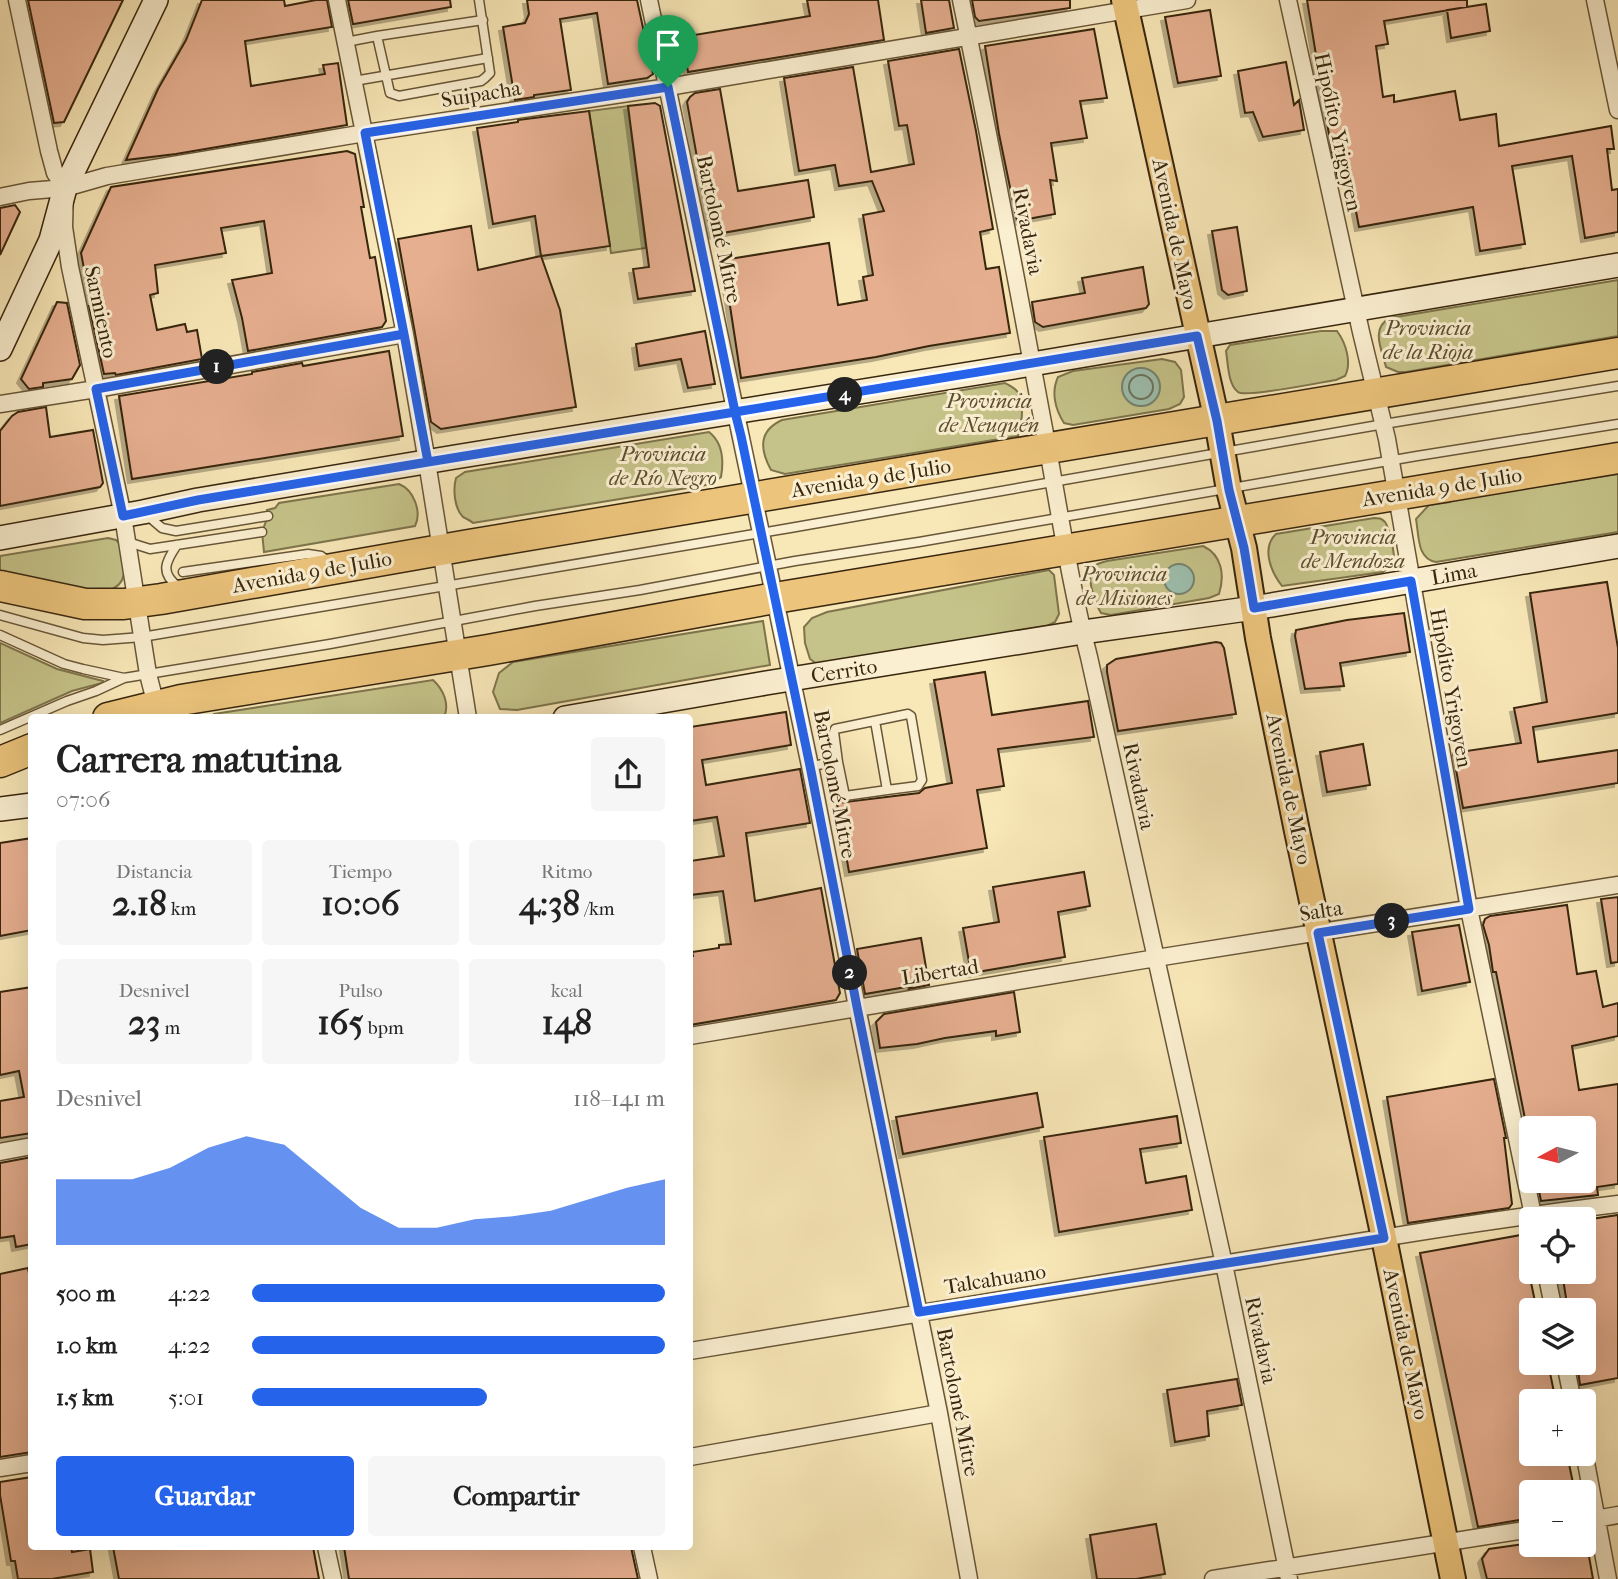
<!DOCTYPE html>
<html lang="es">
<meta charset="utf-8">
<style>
:root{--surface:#fff;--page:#f6f6f6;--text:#222;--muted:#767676;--accent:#2563eb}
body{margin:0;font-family:"IM FELL French Canon",serif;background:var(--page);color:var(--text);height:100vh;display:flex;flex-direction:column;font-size:26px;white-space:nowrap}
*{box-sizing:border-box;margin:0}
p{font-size:23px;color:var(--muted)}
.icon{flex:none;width:38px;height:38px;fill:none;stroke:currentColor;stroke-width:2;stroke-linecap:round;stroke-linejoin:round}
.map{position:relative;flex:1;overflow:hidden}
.sheet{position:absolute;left:28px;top:714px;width:665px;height:836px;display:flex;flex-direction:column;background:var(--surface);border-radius:7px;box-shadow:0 7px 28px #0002}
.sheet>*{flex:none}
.needle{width:46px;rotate:263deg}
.buttons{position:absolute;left:1519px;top:1116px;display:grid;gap:14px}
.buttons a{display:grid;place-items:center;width:77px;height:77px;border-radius:7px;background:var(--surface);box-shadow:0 7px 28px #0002;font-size:35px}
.pin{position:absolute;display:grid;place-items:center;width:60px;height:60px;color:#fff;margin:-72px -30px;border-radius:50% 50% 50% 0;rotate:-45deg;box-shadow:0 0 7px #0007}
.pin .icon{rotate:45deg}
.km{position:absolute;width:35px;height:35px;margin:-18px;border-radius:50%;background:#222;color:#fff;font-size:19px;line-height:35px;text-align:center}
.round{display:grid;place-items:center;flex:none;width:74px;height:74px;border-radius:7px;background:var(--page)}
.summary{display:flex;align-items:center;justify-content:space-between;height:119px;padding:0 28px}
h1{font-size:38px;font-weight:700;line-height:52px}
.figures{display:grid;grid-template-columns:repeat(3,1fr);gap:10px;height:119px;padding:7px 28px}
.figures div{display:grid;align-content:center;border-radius:7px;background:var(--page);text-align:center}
.figures b{font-size:35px;font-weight:700}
.figures small{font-size:19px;font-weight:400}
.figures p{font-size:19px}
.chart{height:196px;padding:14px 28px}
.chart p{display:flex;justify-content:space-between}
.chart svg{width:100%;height:126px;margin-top:7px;fill:var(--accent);opacity:.7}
.button{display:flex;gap:14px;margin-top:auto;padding:14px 28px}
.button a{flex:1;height:80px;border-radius:7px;background:var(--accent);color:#fff;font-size:28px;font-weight:700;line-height:80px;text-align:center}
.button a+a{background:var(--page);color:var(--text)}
ul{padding:0 28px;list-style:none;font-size:23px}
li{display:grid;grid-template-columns:112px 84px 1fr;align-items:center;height:52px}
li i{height:18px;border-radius:9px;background:var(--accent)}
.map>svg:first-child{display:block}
.green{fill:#c5c389;stroke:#7e744c;stroke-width:2}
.water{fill:#9dc0af;stroke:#75826f;stroke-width:2}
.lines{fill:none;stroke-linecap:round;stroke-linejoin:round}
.shore{stroke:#6a735e;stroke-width:2}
.building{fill:#e6af90;stroke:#38260e;stroke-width:2;filter:url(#shadow)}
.lane-casing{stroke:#685638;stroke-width:11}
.street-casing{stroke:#685638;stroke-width:19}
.secondary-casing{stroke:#38260e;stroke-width:26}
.primary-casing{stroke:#38260e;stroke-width:28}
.highway-casing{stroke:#38260e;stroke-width:33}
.lane{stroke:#faefd0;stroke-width:8}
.street{stroke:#faefd0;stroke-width:16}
.secondary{stroke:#faefd0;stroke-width:23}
.primary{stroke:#ecc47c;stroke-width:24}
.highway{stroke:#ecc47c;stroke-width:30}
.route-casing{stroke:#fff;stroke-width:14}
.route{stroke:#2563eb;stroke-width:9}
.labels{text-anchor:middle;stroke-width:6;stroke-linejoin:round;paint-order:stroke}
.street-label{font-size:21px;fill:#38260e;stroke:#faefd0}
.park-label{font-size:21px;font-style:italic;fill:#5b4d2d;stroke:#faefd0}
</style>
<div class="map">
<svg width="1618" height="1579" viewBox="0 0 1618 1579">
<defs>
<filter id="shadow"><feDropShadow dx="-4" dy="4" stdDeviation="0" flood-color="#0004"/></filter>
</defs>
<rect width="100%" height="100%" fill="#f8e7b7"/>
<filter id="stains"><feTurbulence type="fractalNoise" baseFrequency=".00286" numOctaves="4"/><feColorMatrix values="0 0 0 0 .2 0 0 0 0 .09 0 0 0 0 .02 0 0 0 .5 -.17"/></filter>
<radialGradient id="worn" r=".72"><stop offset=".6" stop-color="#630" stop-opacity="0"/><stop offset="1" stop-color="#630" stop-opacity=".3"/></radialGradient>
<path class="green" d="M628,106l18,142 -35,5 -22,-142z
M1618,280v56l-212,36h-8l-12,-5c-4,-17 -16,-39 4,-49z
M1321,331h16c9,12 15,32 8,45l-9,4c-14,2 -91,18 -98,12 -10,-7 -10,-29 -12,-41l4,-6z
M1162,359l13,3 6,8 3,27 -4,7 -11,5 -96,16 -9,-2c-9,-14 -13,-31 -6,-46l15,-6z
M1005,383c5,3 12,6 14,11 5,13 3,30 -1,42l-233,38 -14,-4c-11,-20 -13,-39 11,-50z
M709,432c14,11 15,28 12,45l-9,7 -239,39c-2,-2 -8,-5 -10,-6 -9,-9 -10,-28 -7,-39l9,-6z
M1618,474v58l-182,30c-19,-3 -17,-26 -20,-43l13,-14 21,-3 1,-2z
M399,484c15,6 23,28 16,42l-151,26 -2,-20 6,-16 -1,-6 8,-2 4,-5z
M1374,518c5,0 7,0 11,4 4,5 9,29 9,36 -1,6 -6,10 -11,14l-101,14c-11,-14 -21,-38 -6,-52z
M108,538l8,2 3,3c5,13 11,37 -5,45 -18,10 -92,-11 -114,-17v-15z
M1203,546c19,9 22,29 16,48l-10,4 -98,17 -10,-2c-5,-8 -15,-35 -9,-44 3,-6 10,-6 15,-8z
M1049,570l5,5 5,39 -4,8 -8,4 -230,38 -7,-5 -5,-16 -1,-16 8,-9 15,-6z
M763,621l7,44 -253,45 -17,-1 -7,-17 6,-19 14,-11z
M0,643l57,26 46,12 -1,2 -30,8 -72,32z
M433,680c10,9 17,24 11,37l-135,1 -1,-3 -18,3 -79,-1 3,-3z"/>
<path class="water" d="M1122 387a19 19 0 1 1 38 0a19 19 0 1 1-38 0Z
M1164 579a15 15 0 1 1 30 0a15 15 0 1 1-30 0Z"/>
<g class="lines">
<path class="shore" d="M1129 387a12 12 0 1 1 24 0a12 12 0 1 1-24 0Z"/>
</g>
<path class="building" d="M28,0h95l-59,122 -10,1z
M202,0h82l1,6 31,-6h11l5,27 -87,14 6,45 74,-12 -2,-9 15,-2 9,62 -171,29 -50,6 32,-71 28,-49z
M348,0h102l1,7 -97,17h-1z
M527,0h110l16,74 -6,4 -39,6 -11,-71 -37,6 11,71 -37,5v2l-19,3 -12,-73 22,-4 4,-9z
M807,0h71l6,40 -196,32 -6,-35 128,-21z
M921,0h28l5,28 -28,5z
M972,0h98v8l-91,13 -4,-4z
M1307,0h160v7l-83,14 4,23 -12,2 7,51 11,-2v7l61,-11 5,29 36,-6 3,32 112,-20 3,23h-7l5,41 6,-1v43l-33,6 -13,-82 -60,10 13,78 -45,7 -7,-44 -114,20 -9,-47 -11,3 -7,-30z
M1486,4l4,27 -39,7 -4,-28z
M1210,10l11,66 -43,7 -13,-66z
M1094,29l13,69 -27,3 7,37 -36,5 6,38 -7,-1 5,34 -38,7 -18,-87 -14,-88z
M959,49l17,82 17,98 -13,3 6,37 13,-2 11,66 -81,13 -53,11 -135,21 -18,-118 106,-17 9,62 29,-5 -4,-23 10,-2 -10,-60 21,-4 -12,-30 -33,5 -4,-21 -36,6 -15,-93 69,-11 18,105 43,-8 -7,-39 -8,1 -11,-65z
M1286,62l8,43 5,-5 5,30 -41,7 -10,-25 -8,1 -7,-42z
M720,89l18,102 70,-11 6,37 -103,18 -24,-133 3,-5 5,-4z
M655,103l5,3 35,185 -57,8 -5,-30 16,-2 -21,-161z
M589,111l21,135 -69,10 -6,-40 -42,8 -16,-96 41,-6v-2z
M347,151l8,3 9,53h-3l9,51 5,-1 11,64 -4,6 -134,24 -6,-33 -10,-38 40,-7 -8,-52 -43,7 5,25 -71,12 3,28 -8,2 7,35 28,-6 2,8 10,-2 5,29 -86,16 -1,-2 -11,1 -15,-68h2l-10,-53 30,-66z
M15,205l5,7 -20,43v-47z
M471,226l7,44 63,-14 19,54 16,97 -135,22 -10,-7 -33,-183z
M1237,227l10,64 -19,4 -6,-5 -10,-59z
M1143,267l6,37 -3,4 -103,19 -8,-5 -3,-20 53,-9 -3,-15z
M57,302l10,1 13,62 -8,14 -29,4v4l-14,2 -8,-10z
M705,331l10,53 -27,4 -7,-29 -42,7 -3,-22z
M389,351l14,85 -271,43 -13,-83 133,-22v-2l50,-9 1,3z
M46,407l4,30 43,-7 10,53 -3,4 -100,19v-75l12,-15 6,-4z
M1607,582l11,66v65l-85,14 5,35 80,-12v33l-155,25 -10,-55 68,-10 -7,-35 33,-6 -17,-109z
M1404,613l6,39 -70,11 4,23 -39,3 -10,-53 1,-6 51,-10z
M1216,642l5,1 3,5 12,66 -118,17 -11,-59v-7l9,-6z
M985,672l7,43 96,-14 6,36 -96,12 6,37 -27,4 10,58 -138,24 -12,-69 82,-10 6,-5 27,-5 -18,-103z
M786,712l5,33 -89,15 4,25 94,-16 10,54 -64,10 9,68 66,-13 19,105 -4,7 -146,25v-68l3,-1 -1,-4 27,-4v-3l12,-1 -8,-53 -33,4v-34l34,-5 -7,-39 -27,4v-94z
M1363,744l7,41 -43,7 -7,-40z
M32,838v92l-32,6v-93z
M1084,872l6,34 -32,6 7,45 -94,16 -8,-45 36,-6 -6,-35z
M1618,897v65l-7,1 -10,-64z
M1567,905l10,69 19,-3 7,36 15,-4v33l-46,10 7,44 39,-6v100l-21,3 1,8 -57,6 -4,-20h47v-52h-57l-31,-157h-3l-4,-27 -6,-20 2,-6 5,-3z
M1459,925l11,57 -48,9 -10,-59z
M921,938l8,47 -20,4 3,-3 -47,8 -8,-45z
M32,987v146l-32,5v-37l24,-4 -5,-26 -19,4v-83z
M1014,992l6,40 -24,4v-5l-51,7 -28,6 -37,4 -4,-26 8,-8z
M1494,1079l12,59h-2l8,66 -3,4 -101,15 -21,-126z
M1037,1093l6,34 -140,27 -7,-37z
M1177,1116l4,27 -41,6 6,34 40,-7 6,34 -133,22 -15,-95z
M32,1157v87l-16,3 -2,-11 -14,2v-75z
M1618,1215v163l-38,7 -3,-22h7v-52h-16l-4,-26 -5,-13h25v-52z
M1521,1235l16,76h-6v52h17l8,39h-25v52h36l8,39h-44v25l-53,9 -58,-274z
M28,1268l4,22v162l-32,5v-183z
M1237,1379l5,26 -35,6 2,25 -34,6 -8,-52z
M32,1477v70h39l1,5 18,-3 3,23 -41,7h-34l-3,-18h-4l-11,-66v-13z
M1156,1524l9,50 -29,5h-39l-7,-44z
M1531,1543v2h56l6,34h-106l-5,-20 7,-10z
M113,1547h200l6,32h-200z
M344,1547h287l7,32h-289z"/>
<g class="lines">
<defs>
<path id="lane" d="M479,0l11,73 -5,5 -4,3 -82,15 -9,-3 -13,-57 106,-16
M346,42l31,-6
M354,81l134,-23
M148,516l14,12 14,3 92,-15
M128,542l22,7 112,-17
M177,545c-11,16 -18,28 2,42
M183,572l125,-18 13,2 7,5
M0,615l83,23 20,2 39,-3 648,-109 594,-104 234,-38
M0,635l64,29 19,5 41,9 206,-34 205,-38 105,-16 155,-29 124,-19 498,-86 201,-32
M0,730l67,-29 29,-10 28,-13
M838,762l7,34 42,-6
M810,766l28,-4 -4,-30 1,-3 73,-15 3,2 11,64 -4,6 -31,4 -12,-69"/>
<path id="street" d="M17,0l32,151 6,22 10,15 -1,39 6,40 53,249 25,158 10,39
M337,0l68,334 22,128 41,256
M649,0l161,766 47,241 82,406 30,166
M961,0c29,140 56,282 82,423 15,78 26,157 46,234l135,607 65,315
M1288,0l73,332 26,107 82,470 65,311
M1595,0l23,110
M0,197l29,-6 36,-3 42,-12 258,-43 303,-46 519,-87
M0,404l96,-15 309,-55
M690,1036l466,-78 462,-73
M0,1152l32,-6
M1546,1272l8,39
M690,1351c177,-30 354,-58 531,-87 132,-21 264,-44 397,-60
M1565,1363l8,39
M1584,1452l24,127
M690,1457l249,-44
M0,1468l32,-5
M1584,1521l34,-6
M326,1547l7,32
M642,1547l7,32
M1213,1579l318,-50"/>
<path id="secondary" d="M0,349l51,-109 14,-52 91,-188
M0,538l143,-26 55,-12 257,-43 577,-93 586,-99
M565,718l201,-35 317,-51 171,-24 364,-62
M0,809l32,-4"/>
<path id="primary" d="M1124,0l93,421 12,69 15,58 14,90 39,193 87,407 69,341"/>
<path id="highway" d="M0,586l85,18h39l37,-5 308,-54 1149,-192
M108,718l73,-18 307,-50 287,-52 843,-140
M0,762l32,-13"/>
</defs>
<use href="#lane" class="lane-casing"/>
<use href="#street" class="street-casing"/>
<use href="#secondary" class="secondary-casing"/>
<use href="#primary" class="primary-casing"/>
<use href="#highway" class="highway-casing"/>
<use href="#lane" class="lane"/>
<use href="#street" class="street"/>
<use href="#secondary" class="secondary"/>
<use href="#primary" class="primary"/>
<use href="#highway" class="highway"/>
</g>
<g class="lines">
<defs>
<path id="route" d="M668,87l-303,46 39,201 24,128 -230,38 -75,16 -27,-127 308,-55 24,128 307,-50 6,24 69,330 47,241 62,305 465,-74 -66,-305 151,-24 -58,-328 -157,27 -10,-60 -15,-58 -12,-69 -20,-85 -462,76 -67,-325"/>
</defs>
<use href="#route" class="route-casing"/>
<use href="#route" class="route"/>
</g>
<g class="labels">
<g class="street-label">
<text transform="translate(481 94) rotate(-9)" y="7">Suipacha</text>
<text transform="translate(1338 132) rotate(78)" y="7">Hipólito Yrigoyen</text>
<text transform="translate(719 229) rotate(78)" y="7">Bartolomé Mitre</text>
<text transform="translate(1028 231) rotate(79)" y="7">Rivadavia</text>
<text transform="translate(1175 234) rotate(78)" y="7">Avenida de Mayo</text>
<text transform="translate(101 312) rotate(78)" y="7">Sarmiento</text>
<text transform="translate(871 478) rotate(-9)" y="7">Avenida 9 de Julio</text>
<text transform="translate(1442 487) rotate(-9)" y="7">Avenida 9 de Julio</text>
<text transform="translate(312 572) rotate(-10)" y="7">Avenida 9 de Julio</text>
<text transform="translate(1454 574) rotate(-10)" y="7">Lima</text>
<text transform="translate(844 671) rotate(-9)" y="7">Cerrito</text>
<text transform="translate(1451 688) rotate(80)" y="7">Hipólito Yrigoyen</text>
<text transform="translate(835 784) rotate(79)" y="7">Bartolomé Mitre</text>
<text transform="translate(1139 786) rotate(78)" y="7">Rivadavia</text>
<text transform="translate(1289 789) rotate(78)" y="7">Avenida de Mayo</text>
<text transform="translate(1321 911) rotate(-9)" y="7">Salta</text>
<text transform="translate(940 972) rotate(-9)" y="7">Libertad</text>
<text transform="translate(995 1279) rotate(-9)" y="7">Talcahuano</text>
<text transform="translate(1261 1340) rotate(78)" y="7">Rivadavia</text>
<text transform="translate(1406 1344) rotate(78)" y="7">Avenida de Mayo</text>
<text transform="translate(958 1402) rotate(79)" y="7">Bartolomé Mitre</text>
</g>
<g class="park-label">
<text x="1428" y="335">Provincia<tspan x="1428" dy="24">de la Rioja</tspan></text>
<text x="989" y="408">Provincia<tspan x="989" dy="24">de Neuquén</tspan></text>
<text x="663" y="461">Provincia<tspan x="663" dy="24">de Río Negro</tspan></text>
<text x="1353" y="544">Provincia<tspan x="1353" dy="24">de Mendoza</tspan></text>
<text x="1124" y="581">Provincia<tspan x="1124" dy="24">de Misiones</tspan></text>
</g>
</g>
<rect width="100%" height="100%" filter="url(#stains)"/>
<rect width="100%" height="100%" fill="url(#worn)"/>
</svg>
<div class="buttons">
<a><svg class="needle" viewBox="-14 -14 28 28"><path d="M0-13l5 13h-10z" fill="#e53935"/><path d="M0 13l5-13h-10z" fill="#767676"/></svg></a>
<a><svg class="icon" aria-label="locate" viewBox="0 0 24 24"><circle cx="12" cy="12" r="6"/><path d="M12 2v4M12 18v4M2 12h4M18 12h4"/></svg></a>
<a><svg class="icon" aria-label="layers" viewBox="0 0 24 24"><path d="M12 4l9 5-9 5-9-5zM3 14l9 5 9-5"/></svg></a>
<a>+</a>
<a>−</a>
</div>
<div class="pin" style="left:668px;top:87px;background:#1e9e55"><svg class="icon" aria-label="arrive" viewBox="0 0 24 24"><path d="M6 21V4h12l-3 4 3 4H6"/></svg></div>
<b class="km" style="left:217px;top:367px">1</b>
<b class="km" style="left:850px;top:973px">2</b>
<b class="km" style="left:1392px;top:921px">3</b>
<b class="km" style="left:845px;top:395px">4</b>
<section class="sheet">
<div class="summary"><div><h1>Carrera matutina</h1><p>07:06</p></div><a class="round"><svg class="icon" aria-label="share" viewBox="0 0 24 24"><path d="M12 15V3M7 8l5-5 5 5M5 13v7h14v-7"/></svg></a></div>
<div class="figures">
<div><p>Distancia</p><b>2.18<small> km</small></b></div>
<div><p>Tiempo</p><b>10:06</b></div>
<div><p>Ritmo</p><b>4:38<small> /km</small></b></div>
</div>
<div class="figures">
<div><p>Desnivel</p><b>23<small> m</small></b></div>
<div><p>Pulso</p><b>165<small> bpm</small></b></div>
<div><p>kcal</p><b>148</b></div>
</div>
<div class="chart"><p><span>Desnivel</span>118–141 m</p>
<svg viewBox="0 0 160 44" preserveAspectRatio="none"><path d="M0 44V21L10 21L20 21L30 17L40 10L50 6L60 9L70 20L80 31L90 38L100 38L110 35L120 34L130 32L140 28L150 24L160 21V44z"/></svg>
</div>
<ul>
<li><b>500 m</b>4:22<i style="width:100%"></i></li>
<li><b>1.0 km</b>4:22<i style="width:100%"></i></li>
<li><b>1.5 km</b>5:01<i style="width:57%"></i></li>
</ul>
<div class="button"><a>Guardar</a><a>Compartir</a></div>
</section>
</div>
